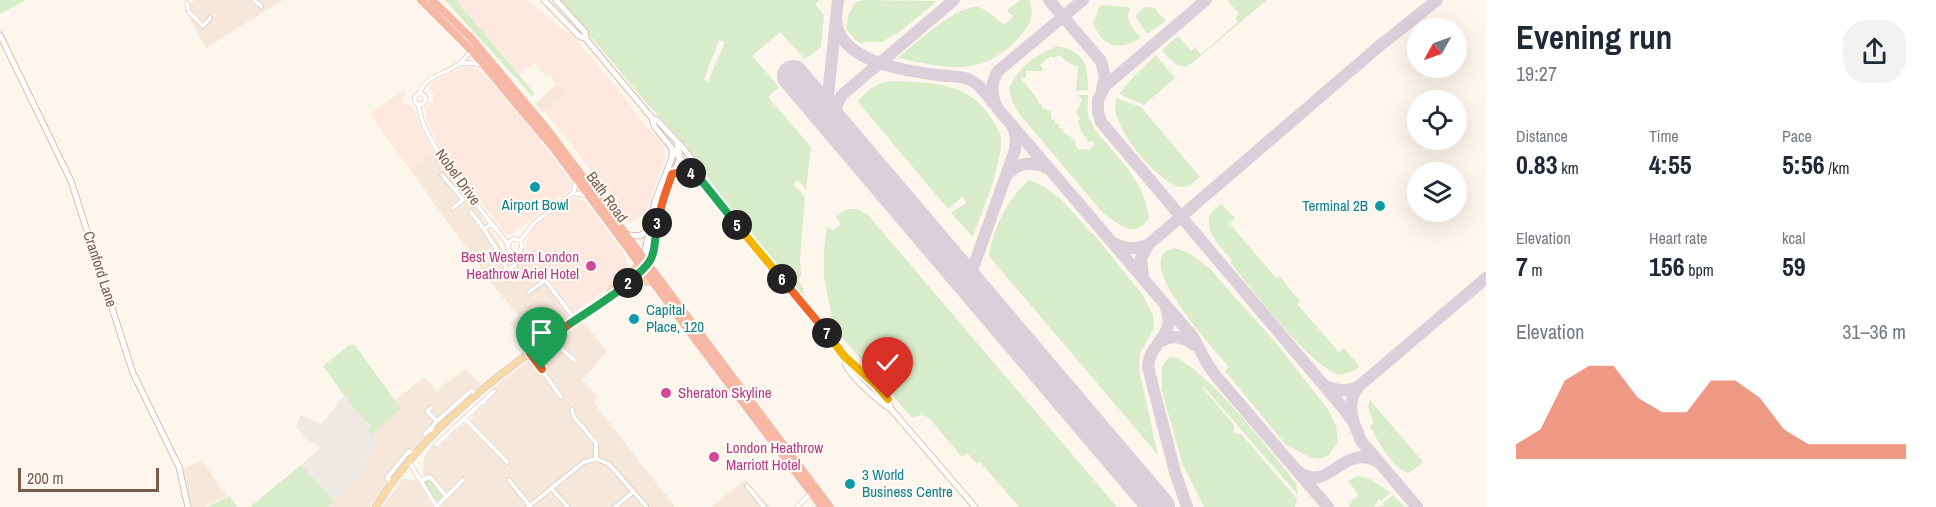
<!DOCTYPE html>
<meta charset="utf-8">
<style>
:root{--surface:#fff;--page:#f2f2f3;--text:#1f2937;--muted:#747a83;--accent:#e76f51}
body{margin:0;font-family:"Archivo Narrow",sans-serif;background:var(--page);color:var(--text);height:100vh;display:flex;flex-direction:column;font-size:22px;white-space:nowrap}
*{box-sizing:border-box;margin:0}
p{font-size:20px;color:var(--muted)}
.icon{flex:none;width:33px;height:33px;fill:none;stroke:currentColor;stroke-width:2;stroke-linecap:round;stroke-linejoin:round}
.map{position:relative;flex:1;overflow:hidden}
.sheet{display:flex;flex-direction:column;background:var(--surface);width:450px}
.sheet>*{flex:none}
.needle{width:39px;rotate:230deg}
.tools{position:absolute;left:1407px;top:18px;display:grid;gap:12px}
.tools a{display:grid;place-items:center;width:60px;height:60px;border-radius:50%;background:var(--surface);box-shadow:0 6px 24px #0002;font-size:30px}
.scale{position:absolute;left:18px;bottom:15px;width:141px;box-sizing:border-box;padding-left:6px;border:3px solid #7a5c4d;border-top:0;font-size:16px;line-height:21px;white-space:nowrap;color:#7a5c4d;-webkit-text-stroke:4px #fffaf3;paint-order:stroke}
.pin{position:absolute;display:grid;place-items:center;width:51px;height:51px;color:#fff;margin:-62px -26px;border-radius:50% 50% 50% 0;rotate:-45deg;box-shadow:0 0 6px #0007}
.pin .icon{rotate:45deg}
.km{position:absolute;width:30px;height:30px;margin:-15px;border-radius:50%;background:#222;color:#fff;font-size:16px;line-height:30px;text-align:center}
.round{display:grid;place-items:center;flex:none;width:63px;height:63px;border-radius:24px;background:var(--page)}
.headline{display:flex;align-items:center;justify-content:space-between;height:102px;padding:0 30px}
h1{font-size:33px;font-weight:700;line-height:45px}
.stats{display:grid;grid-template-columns:repeat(3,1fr);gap:9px;height:102px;padding:6px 30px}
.stats div{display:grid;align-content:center}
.stats b{font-size:26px;font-weight:700}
.stats small{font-size:16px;font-weight:400}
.stats p{font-size:16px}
.chart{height:168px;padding:12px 30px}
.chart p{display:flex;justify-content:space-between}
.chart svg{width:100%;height:108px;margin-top:6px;fill:var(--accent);opacity:.7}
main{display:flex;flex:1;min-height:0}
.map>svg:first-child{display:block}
.residential{fill:#f5e8da}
.commercial{fill:#fde8e0}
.industrial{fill:#efe9e4}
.green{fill:#d8ecc9;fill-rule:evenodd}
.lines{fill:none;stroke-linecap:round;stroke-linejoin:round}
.taxiway{stroke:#dbcfda;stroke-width:12}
.runway{stroke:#dbcfda;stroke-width:32}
.street-casing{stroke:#d1beb0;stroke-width:5}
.secondary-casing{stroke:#d6c0b0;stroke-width:7}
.primary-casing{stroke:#dad1cd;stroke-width:8}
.highway-casing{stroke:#dad1cd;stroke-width:8}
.street{stroke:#fff;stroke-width:4}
.secondary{stroke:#fff;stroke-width:5}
.primary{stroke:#fbd9a5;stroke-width:6}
.highway{stroke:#f7b7a3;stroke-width:7}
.split-1-casing{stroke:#fff;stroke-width:12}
.split-2-casing{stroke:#fff;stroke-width:12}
.split-3-casing{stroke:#fff;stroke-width:12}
.split-4-casing{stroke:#fff;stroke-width:12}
.split-5-casing{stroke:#fff;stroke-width:12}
.split-6-casing{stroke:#fff;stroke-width:12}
.split-7-casing{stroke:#fff;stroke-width:12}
.split-8-casing{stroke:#fff;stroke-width:12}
.split-9-casing{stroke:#fff;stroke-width:12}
.split-1{stroke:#f0652b;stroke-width:8}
.split-2{stroke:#22a559;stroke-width:8}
.split-3{stroke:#22a559;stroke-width:8}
.split-4{stroke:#f0652b;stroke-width:8}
.split-5{stroke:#22a559;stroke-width:8}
.split-6{stroke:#f5b400;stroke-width:8}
.split-7{stroke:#f0652b;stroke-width:8}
.split-8{stroke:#f5b400;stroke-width:8}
.split-9{stroke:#f5b400;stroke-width:8}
.culture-dot{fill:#0f9aa8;stroke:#fffaf3;stroke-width:2}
.hotel-dot{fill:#d1479c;stroke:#fffaf3;stroke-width:2}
.labels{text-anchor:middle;stroke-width:4.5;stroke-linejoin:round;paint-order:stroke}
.street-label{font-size:15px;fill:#7a5c4d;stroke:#fffaf3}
.culture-label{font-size:15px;fill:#0d838f;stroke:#fffaf3;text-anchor:start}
.hotel-label{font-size:15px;fill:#b23c85;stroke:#fffaf3;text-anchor:start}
</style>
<main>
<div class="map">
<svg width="1486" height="507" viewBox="0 0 1486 507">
<rect width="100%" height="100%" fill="#fdf6ec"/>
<path class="residential" d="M194,0h89l-77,48 -21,-38z
M557,84l9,10 -21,18h-3l-7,-8z
M434,152l37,49 26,38 8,16 16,5 13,16 8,-6 32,43 -7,5 1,2 -37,27 -21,-24 9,-7 -25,-29 -83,-116z
M582,321l25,30 -25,30 16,15 -4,7 81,104h-232l-20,-33 1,-17 10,-14 5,4 22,-21 11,-5 1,-6 24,-23 -3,-4 14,-12z
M465,369l16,15 -50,45 -26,29 -21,28 -13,21h-43l40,-39 -2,-9 13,-17 -7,-7 29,-26 -6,-9 30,-23 11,14z
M202,460l25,36 -23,11h-12l-9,-38z
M402,479l15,1 16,27h-51z
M745,479l25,28h-58z"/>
<path class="commercial" d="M456,0h72l29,26 15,9 57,68 7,12 28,30 1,14 -20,54 -16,11 -60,-83 -24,-29 20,-18 -16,-20 -3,2 -12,-14 -15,12z
M466,66l10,2 17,15 43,52 36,47 -1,7 -61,46 -5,-2 -66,-86 -12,-27 -1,-12 3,-5 4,-2v-8l-4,-4 2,-6z
M406,88l-4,11 1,5 9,2 2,2 10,27 10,17 -23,19 -41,-57z
M576,198l9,3 38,51 6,16 -13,14 -42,31 -31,-43 -9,6 -13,-16 7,-7 -2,-11 7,-13 17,-15 22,-15z"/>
<path class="industrial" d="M344,395l13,18 15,12 -5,5 12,12 -13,16 5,5 -3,5 -33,33 -34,-36 20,-17 -14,-9 -11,-12 4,-12 22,9z"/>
<path class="green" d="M0,0h26l-26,14z
M445,0h11l79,94 -3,2z
M560,0h260l-5,4 9,11 -3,32 -16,12 -25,-27 -28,24 27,31 -11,10 43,50 -5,43 -8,-10 -5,4 12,13 -5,62 1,16 -3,5 5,8 1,7h-3l-66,-78 -49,-72 -37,-39zM719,40l6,2 -17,40 -4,-3z
M864,0l73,1 -41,34 -2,-1 -11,8h-19l-2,2 -7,-4 -9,-11 3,-16 7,-11z
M1020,0h9c6,13 2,23 -7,34 -37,44 -73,35 -124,24 15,-13 59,-53 79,-51 10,2 20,12 27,18l9,-8 -6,-7z
M1227,0h40l-76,64h-1l-4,3 -8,-1 -7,-7 -1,1 -8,-10 16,-14 13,15 4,-3 6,6 37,-32 -3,-4 4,-4z
M1100,5l27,2 3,2c-6,12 4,20 11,29 -23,13 -37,11 -48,-15z
M1144,7l12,1v2l10,11 -19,13 -11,-16 1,-4z
M1058,46c27,6 30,19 30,44l-12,1 2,-24 -8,-3 -11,-9 -5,3 -3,-2 -11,9 3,4 -1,2h-16v7h-6l18,21v5h4v4l9,3v8l4,1v4h4v4l4,1c0,4 4,7 8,7l1,4h3l1,7 2,2 11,1 6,-6 -1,-2 -7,-1v-4l-4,-1v-4l-3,-1 1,-3 -4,-7 3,-1 -4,-8 6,-12 -5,-5h11c0,6 -1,13 0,19 3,13 12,22 20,31 19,22 38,44 41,73 -15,22 -29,7 -46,-5l-83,-98 -8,-14 -3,-13c12,-23 25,-33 49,-42z
M1156,55l19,23 -31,27 -25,-11 14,-17z
M892,81c39,2 76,0 99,37 4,6 9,14 10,21 1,27 -19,72 -28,98l-22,-24 15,-10 -3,-7 -15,13 -90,-107c8,-12 20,-20 34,-21z
M1117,98l24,9 59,70c-5,4 -9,9 -15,10 -24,2 -81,-67 -68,-89z
M1029,180c27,9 44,32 62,53l1,-1 50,62 11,21 1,14 -14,24 -1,16 19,86 -169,-199c5,-29 18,-57 40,-76z
M1221,204l14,14 -5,6 46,54 3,-2 21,25 -3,3 42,48 5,-4 16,19c-6,4 -15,8 -22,7 -26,-6 -90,-89 -108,-112l2,-2c-9,-10 -26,-26 -23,-42 1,-6 8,-10 12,-14z
M852,209h6l10,6 249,292h-98l-39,-45 -3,2 -10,-11 -5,4 -34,-40 -7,-2 -9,3 -72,-83 -8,-17 -8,-41v-27l2,-17 2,-6 5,4 8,-7 -5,-7 9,-7z
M1175,248l14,5 20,15 67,75 51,65 9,18 2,16 -9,13 -9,4 -10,-2 -24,-12 -61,-74 4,-4c-13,-16 -103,-111 -54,-119z
M349,345h6l46,64 -29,26 -5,-5 4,-5 -14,-12 -34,-47z
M1172,357c33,8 100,97 124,126l2,12 -94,-108h-2l32,38v8l8,2 55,64 -2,8h-91l-21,-42 -21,-73v-25l5,-8z
M1370,400l53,62 -14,11c-14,-1 -33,-34 -39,-47l4,-3 -6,-16z
M301,465l34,36 -7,6h-78z
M1357,476l13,3 21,14 -10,8 -2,-2 -5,8h-25l4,-8h3l2,-5 -10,-13z
M429,478l12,16 1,3 -3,4 -4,-1 -10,-17v-3z
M1393,495l12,12h-28l7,-2 -1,-2z
M230,496l7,11h-30z"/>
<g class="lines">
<path class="taxiway" d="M1049,0l52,61 4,16 -3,12
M1083,0l-85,71c-8,13 -7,25 0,38l195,228 15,28 8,11 112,131
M1206,0l-101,86 -7,14v12l3,10 242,286 11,15 7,18 56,66
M836,20c3,42 70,51 102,55 11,2 22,0 32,5 10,4 17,15 23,23
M832,122l-5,-17 11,-105
M840,131c-6,-13 -6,-23 2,-36l112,-95
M1007,175c11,-13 25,-14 40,-7
M1114,243c12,7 23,7 35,1
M1143,277l-2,-19 8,-14 228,-196 60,-48
M977,293l-5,-15 1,-10 42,-118 1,-12 -3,-12
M1166,308c11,28 -17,34 -18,59l27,105 12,35
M1160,342c12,-8 23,-6 34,3
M1326,386c11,5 22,7 33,0 -8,10 -10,20 -6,33
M1359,386l127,-108
M1299,472c32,22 42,-30 79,-10"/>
<path class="runway" d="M793,76l366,431"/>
<defs>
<path id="street" d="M254,0l7,6
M187,3l2,9 14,14 7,-8
M460,63h14l10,4
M419,93c10,-20 24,-17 40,-29 5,-4 9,-10 14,-14
M414.5 99a5.5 5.5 0 1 1 11 0a5.5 5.5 0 1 1-11 0Z
M419,104c-1,35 67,111 89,140
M442,175l13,15
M573,193l16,3
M453,208l10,-8 -8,-10 7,-6
M471,212l13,17
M492,223l-8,6 15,24 8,17 -4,3
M508 246a7 7 0 1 1 14 0a7 7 0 1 1-14 0Z
M520,241l14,-18 39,-30 4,-13
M507,270l8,-5
M529,292l16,-12 30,39
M550,338l25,23
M530,353l31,44
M572,410l2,7 22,26v16
M464,418l43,44
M437,421l35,-31 4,5
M431,428l6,-7 -10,-10 4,-3
M425,434l6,-6 1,2
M436,445l58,-54
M409,462l28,45
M421,480l9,-3 16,19
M509,480l21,26
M392,482l-5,-4 22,-27 5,4
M747,486l17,21
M552,489l16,18
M437,506l26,-26
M528,507l56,-45 12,-3 13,5 37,42
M615,507l18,-15
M797,507l14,-14"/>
<path id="secondary" d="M544,0l35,36 7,3
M556,0l29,32 1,7 66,79 2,8 38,47 9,7 22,30 87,102 34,43 44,44 3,10 84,98
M0,35l71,146 62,192 46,94 9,40
M652,118l6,3c16,18 38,36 43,59
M672,174l11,-2 9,1
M628,235l12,1 10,-8
M644,257l11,-56 17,-43v-10
M649,264l5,-11 5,-39 21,-57 -3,-14
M844,356c1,3 1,6 2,9 5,12 34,38 45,44"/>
<path id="primary" d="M633,280l20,2
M607,297c7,-14 25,-21 34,-35
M376,507c45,-76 120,-130 190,-181 28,-20 58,-35 81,-60"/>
<path id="highway" d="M421,0l51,51 83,99 143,193 124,164
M432,0l39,38 76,91 283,378"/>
</defs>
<use href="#street" class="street-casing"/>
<use href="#secondary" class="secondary-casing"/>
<use href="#primary" class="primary-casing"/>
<use href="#highway" class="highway-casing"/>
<use href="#street" class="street"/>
<use href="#secondary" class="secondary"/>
<use href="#primary" class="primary"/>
<use href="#highway" class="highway"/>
</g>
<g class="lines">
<defs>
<path id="split-1" d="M542,369l-12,-16 41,-30"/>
<path id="split-2" d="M571,323c19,-13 40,-25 57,-40"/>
<path id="split-3" d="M628,283c28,-24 25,-24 29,-60"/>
<path id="split-4" d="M657,223l7,-26 8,-23 10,-2 9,1"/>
<path id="split-5" d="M691,173l10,7 36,45"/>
<path id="split-6" d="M737,225l45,54"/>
<path id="split-7" d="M782,279l45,54"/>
<path id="split-8" d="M827,333l17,23 31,28"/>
<path id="split-9" d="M875,384l13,15"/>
</defs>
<use href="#split-1" class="split-1-casing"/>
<use href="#split-2" class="split-2-casing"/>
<use href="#split-3" class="split-3-casing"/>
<use href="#split-4" class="split-4-casing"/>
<use href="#split-5" class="split-5-casing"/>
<use href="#split-6" class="split-6-casing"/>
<use href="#split-7" class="split-7-casing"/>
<use href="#split-8" class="split-8-casing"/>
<use href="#split-9" class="split-9-casing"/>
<use href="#split-1" class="split-1"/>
<use href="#split-2" class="split-2"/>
<use href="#split-3" class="split-3"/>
<use href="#split-4" class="split-4"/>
<use href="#split-5" class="split-5"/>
<use href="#split-6" class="split-6"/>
<use href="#split-7" class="split-7"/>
<use href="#split-8" class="split-8"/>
<use href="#split-9" class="split-9"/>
</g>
<g class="culture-dot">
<circle cx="535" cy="187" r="6"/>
<circle cx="1380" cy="206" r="6"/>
<circle cx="634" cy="319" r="6"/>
<circle cx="850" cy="484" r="6"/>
</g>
<g class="hotel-dot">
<circle cx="591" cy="266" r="6"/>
<circle cx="666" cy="393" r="6"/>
<circle cx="714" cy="457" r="6"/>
</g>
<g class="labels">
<g class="street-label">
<text transform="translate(458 177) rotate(54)" y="5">Nobel Drive</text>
<text transform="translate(607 197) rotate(54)" y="5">Bath Road</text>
<text transform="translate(100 269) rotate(72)" y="5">Cranford Lane</text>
</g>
<g class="culture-label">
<text x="535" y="210" text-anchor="middle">Airport Bowl</text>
<text x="1368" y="211" text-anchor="end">Terminal 2B</text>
<text x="646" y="315">Capital<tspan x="646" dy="17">Place, 120</tspan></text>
<text x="862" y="480">3 World<tspan x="862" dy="17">Business Centre</tspan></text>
</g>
<g class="hotel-label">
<text x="579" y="262" text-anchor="end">Best Western London<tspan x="579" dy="17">Heathrow Ariel Hotel</tspan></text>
<text x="678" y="398">Sheraton Skyline</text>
<text x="726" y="453">London Heathrow<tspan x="726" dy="17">Marriott Hotel</tspan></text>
</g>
</g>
</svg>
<div class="tools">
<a><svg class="needle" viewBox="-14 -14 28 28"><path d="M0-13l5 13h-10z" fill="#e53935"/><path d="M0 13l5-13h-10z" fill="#747a83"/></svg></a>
<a><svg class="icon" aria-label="locate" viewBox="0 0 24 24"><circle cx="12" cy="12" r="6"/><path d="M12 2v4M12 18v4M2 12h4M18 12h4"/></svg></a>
<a><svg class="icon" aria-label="layers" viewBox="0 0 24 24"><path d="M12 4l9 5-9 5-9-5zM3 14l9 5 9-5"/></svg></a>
</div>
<div class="scale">200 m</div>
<div class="pin" style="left:542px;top:369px;background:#1e9e55"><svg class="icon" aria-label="arrive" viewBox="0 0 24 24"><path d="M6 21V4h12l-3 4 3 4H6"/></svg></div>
<div class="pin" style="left:888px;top:399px;background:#d93025"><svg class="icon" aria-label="check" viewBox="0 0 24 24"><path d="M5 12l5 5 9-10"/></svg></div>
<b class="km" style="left:628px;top:283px">2</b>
<b class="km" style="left:657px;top:223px">3</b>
<b class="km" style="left:691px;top:173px">4</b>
<b class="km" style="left:737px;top:225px">5</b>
<b class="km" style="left:782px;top:279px">6</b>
<b class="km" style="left:827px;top:333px">7</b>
</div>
<section class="sheet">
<div class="headline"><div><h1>Evening run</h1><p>19:27</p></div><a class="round"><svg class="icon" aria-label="share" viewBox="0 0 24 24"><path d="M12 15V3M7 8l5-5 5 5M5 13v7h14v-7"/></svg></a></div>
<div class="stats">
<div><p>Distance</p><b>0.83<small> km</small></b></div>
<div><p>Time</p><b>4:55</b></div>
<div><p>Pace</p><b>5:56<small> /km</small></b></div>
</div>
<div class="stats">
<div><p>Elevation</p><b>7<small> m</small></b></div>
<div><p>Heart rate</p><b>156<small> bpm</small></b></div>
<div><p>kcal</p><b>59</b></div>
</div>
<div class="chart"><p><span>Elevation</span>31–36 m</p>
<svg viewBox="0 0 160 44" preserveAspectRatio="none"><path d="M0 44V38L10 32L20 12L30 6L40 6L50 19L60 25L70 25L80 12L90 12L100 19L110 32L120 38L130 38L140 38L150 38L160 38V44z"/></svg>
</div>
</section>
</main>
